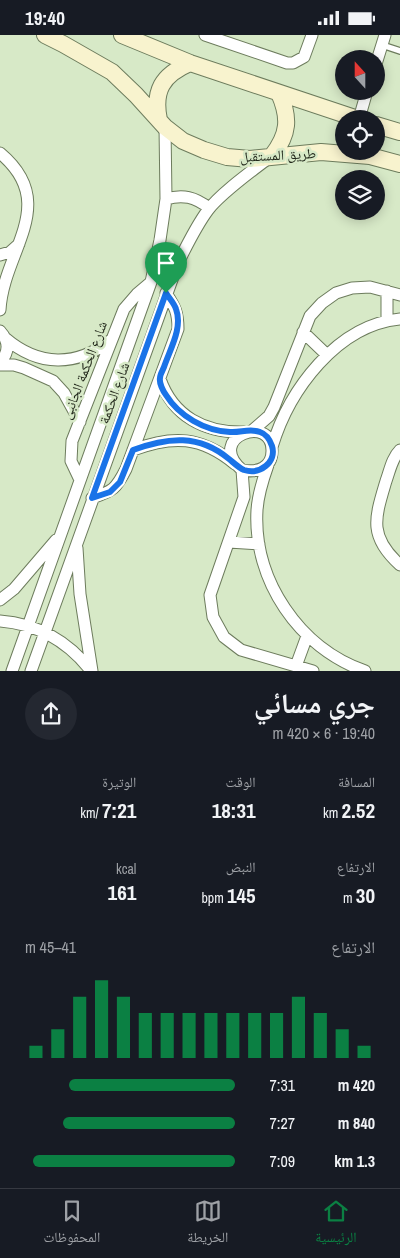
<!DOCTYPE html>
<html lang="ar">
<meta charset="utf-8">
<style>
:root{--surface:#171b24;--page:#242831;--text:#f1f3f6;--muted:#9ea1a6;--line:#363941;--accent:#0b8043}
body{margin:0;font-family:"Archivo Narrow","Noto Naskh Arabic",sans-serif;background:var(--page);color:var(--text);direction:rtl;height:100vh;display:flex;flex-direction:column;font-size:19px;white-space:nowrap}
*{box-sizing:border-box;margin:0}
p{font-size:16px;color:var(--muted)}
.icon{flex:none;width:28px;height:28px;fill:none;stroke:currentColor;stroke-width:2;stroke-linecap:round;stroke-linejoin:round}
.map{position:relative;height:636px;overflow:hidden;direction:ltr}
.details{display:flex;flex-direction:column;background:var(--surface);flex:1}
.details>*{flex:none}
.needle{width:32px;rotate:339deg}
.controls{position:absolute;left:335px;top:15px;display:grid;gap:10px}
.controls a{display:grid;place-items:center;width:50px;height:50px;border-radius:50%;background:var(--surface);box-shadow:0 2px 12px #0003;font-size:25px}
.pin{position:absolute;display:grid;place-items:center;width:42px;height:42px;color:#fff;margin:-51px -21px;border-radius:50% 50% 50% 0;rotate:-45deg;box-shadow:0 0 5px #0007}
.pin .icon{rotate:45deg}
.round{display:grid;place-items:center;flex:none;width:52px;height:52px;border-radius:26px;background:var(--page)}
.headline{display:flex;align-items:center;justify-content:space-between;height:85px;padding:0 25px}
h1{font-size:28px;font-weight:700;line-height:38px}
.figures{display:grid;grid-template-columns:repeat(3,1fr);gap:8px;height:85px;padding:5px 25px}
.figures div{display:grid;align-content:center}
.figures b{font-size:21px;font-weight:700}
.figures small{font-size:14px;font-weight:400}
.figures p{font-size:14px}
.chart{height:140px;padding:10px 25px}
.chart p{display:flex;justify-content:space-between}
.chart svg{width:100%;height:90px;margin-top:5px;stroke:var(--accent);stroke-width:6}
ul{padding:0 25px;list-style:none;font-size:16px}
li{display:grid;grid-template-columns:80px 60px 1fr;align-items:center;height:38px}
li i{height:12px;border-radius:6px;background:var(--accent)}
.status{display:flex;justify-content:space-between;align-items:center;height:35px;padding:0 25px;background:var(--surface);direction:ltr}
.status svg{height:14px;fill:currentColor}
.dock{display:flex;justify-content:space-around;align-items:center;height:70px;border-top:1px solid var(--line);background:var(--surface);font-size:14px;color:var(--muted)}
.dock a{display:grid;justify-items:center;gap:2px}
.dock .active{color:var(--accent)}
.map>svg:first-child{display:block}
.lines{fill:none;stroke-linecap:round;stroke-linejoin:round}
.service-casing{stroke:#6d7c5d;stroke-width:8}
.minor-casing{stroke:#6d7c5d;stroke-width:13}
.secondary-casing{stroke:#6d7c5d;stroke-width:18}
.service{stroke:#fff;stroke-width:5.5}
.minor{stroke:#fff;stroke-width:11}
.secondary{stroke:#f8f3ce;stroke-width:16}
.route-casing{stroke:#fff;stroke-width:10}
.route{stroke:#1a73e8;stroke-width:6}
.labels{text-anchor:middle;stroke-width:5;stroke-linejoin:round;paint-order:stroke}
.street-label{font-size:14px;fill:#22281b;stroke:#d7e9c7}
</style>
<div class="status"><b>19:40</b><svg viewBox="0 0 49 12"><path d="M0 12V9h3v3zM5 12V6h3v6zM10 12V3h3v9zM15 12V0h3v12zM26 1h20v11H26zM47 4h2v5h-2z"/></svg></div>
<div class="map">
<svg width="400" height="636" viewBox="0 0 400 636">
<rect width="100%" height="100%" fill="#d7e9c7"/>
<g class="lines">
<defs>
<path id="service" d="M382,10l18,6"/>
<path id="minor" d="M205,0l82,28h6l11,-6 8,-22
M376,29l9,-29
M359,84l8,-28
M0,118c61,51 3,98 0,157
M166,164c17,-5 29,-2 43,9
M0,220l10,-3 9,-8
M387,256v29
M0,296c9,10 10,21 0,31
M303,297l24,23
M5,303c34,29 71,29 106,2
M0,330h14l10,3 29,13 11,12 16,29
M160,344c13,37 44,54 84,53
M253,395l16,-14 5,-9 36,-91 12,-13 14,-10 16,-5 18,-1 30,8
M272,412c17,-57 65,-122 128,-128
M133,415c40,-15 68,-14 102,14
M400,415c-8,8 -10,20 -14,31 -11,37 -18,55 14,84
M268,430c-5,14 -10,29 -11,45 -4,70 42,138 108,161
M242,435c15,3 30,-2 30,-19 1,-38 -68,-14 -30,19l2,27 -34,98 3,22 11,20 17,13 72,21
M80,445l-9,-19 1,-20 52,-132 13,-15 13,-11
M92,463c21,-7 24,-9 34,-29l52,-140c0,-17 -3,-22 -12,-36
M229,507l30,2
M77,513l3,46 12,77
M0,565l14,-11 42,-49
M0,586c37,3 68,20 91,50
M296,631l11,-30
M12,636l139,-389 9,-42 6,-41 -1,-72
M31,636l147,-408c9,-18 18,-37 30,-53 14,-18 44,-39 62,-53"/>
<path id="secondary" d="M45,0l18,9 49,28 24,23 29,32 18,14 21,9 23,7 23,2 71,-7 49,4 30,8
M122,0l68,28 168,56
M159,85c-6,-29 3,-45 31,-57
M376,90l24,7
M272,121c17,-22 18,-38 7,-63"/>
</defs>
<use href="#service" class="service-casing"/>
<use href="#minor" class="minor-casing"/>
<use href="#secondary" class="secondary-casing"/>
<use href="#service" class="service"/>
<use href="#minor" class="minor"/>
<use href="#secondary" class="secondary"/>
</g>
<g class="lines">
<defs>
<path id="route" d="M166,258c3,5 8,10 10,16 7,19 -6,40 -12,58 -1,3 -4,7 -4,11 -1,5 3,13 6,17 13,21 39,36 64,37 10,1 20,-4 30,0 6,2 10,8 12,14 5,16 -12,29 -28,24 -5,-2 -10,-7 -15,-11 -30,-25 -61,-22 -96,-9l-13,32 -10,10 -18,6z"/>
</defs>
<use href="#route" class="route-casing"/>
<use href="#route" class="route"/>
</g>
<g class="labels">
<g class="street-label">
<text transform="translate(278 120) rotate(-3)" y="5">طريق المستقبل</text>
<text transform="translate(84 335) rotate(-69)" y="5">شارع الحكمة الجانبى</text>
<text transform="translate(114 358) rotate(-70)" y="5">شارع الحكمة</text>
</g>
</g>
</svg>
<div class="controls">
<a><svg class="needle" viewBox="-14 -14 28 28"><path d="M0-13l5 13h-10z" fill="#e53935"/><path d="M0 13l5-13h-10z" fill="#9ea1a6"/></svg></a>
<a><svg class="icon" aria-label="locate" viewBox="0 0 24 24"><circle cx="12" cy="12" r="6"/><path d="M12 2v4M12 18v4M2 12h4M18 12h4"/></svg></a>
<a><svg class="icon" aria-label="layers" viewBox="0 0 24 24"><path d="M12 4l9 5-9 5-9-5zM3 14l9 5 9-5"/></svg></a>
</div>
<div class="pin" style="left:166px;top:258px;background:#1e9e55"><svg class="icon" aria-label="arrive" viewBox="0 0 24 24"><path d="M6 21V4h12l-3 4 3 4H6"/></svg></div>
</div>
<section class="details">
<div class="headline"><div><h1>جري مسائي</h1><p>19:40 · 6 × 420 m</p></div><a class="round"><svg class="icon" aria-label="share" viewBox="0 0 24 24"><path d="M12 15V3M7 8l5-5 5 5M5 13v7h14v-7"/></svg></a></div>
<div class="figures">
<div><p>المسافة</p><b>2.52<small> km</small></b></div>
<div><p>الوقت</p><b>18:31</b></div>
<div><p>الوتيرة</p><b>7:21<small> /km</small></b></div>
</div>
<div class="figures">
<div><p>الارتفاع</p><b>30<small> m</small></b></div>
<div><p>النبض</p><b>145<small> bpm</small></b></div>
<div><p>kcal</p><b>161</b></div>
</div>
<div class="chart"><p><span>الارتفاع</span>41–45 m</p>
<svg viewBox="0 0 160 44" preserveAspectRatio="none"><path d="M5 44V38M15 44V30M25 44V14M35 44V6M45 44V14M55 44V22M65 44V22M75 44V22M85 44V22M95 44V22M105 44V22M115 44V22M125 44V14M135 44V22M145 44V30M155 44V38"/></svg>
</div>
<ul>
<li><b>420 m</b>7:31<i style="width:79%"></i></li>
<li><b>840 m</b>7:27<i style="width:82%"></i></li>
<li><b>1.3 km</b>7:09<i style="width:96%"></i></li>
</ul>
</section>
<nav class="dock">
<a class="active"><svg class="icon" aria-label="home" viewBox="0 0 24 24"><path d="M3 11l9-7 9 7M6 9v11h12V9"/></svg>الرئيسية</a>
<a><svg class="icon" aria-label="map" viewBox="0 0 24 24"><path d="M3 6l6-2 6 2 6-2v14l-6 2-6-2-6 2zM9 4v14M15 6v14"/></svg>الخريطة</a>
<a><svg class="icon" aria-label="saved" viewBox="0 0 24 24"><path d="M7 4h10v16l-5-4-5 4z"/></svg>المحفوظات</a>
</nav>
